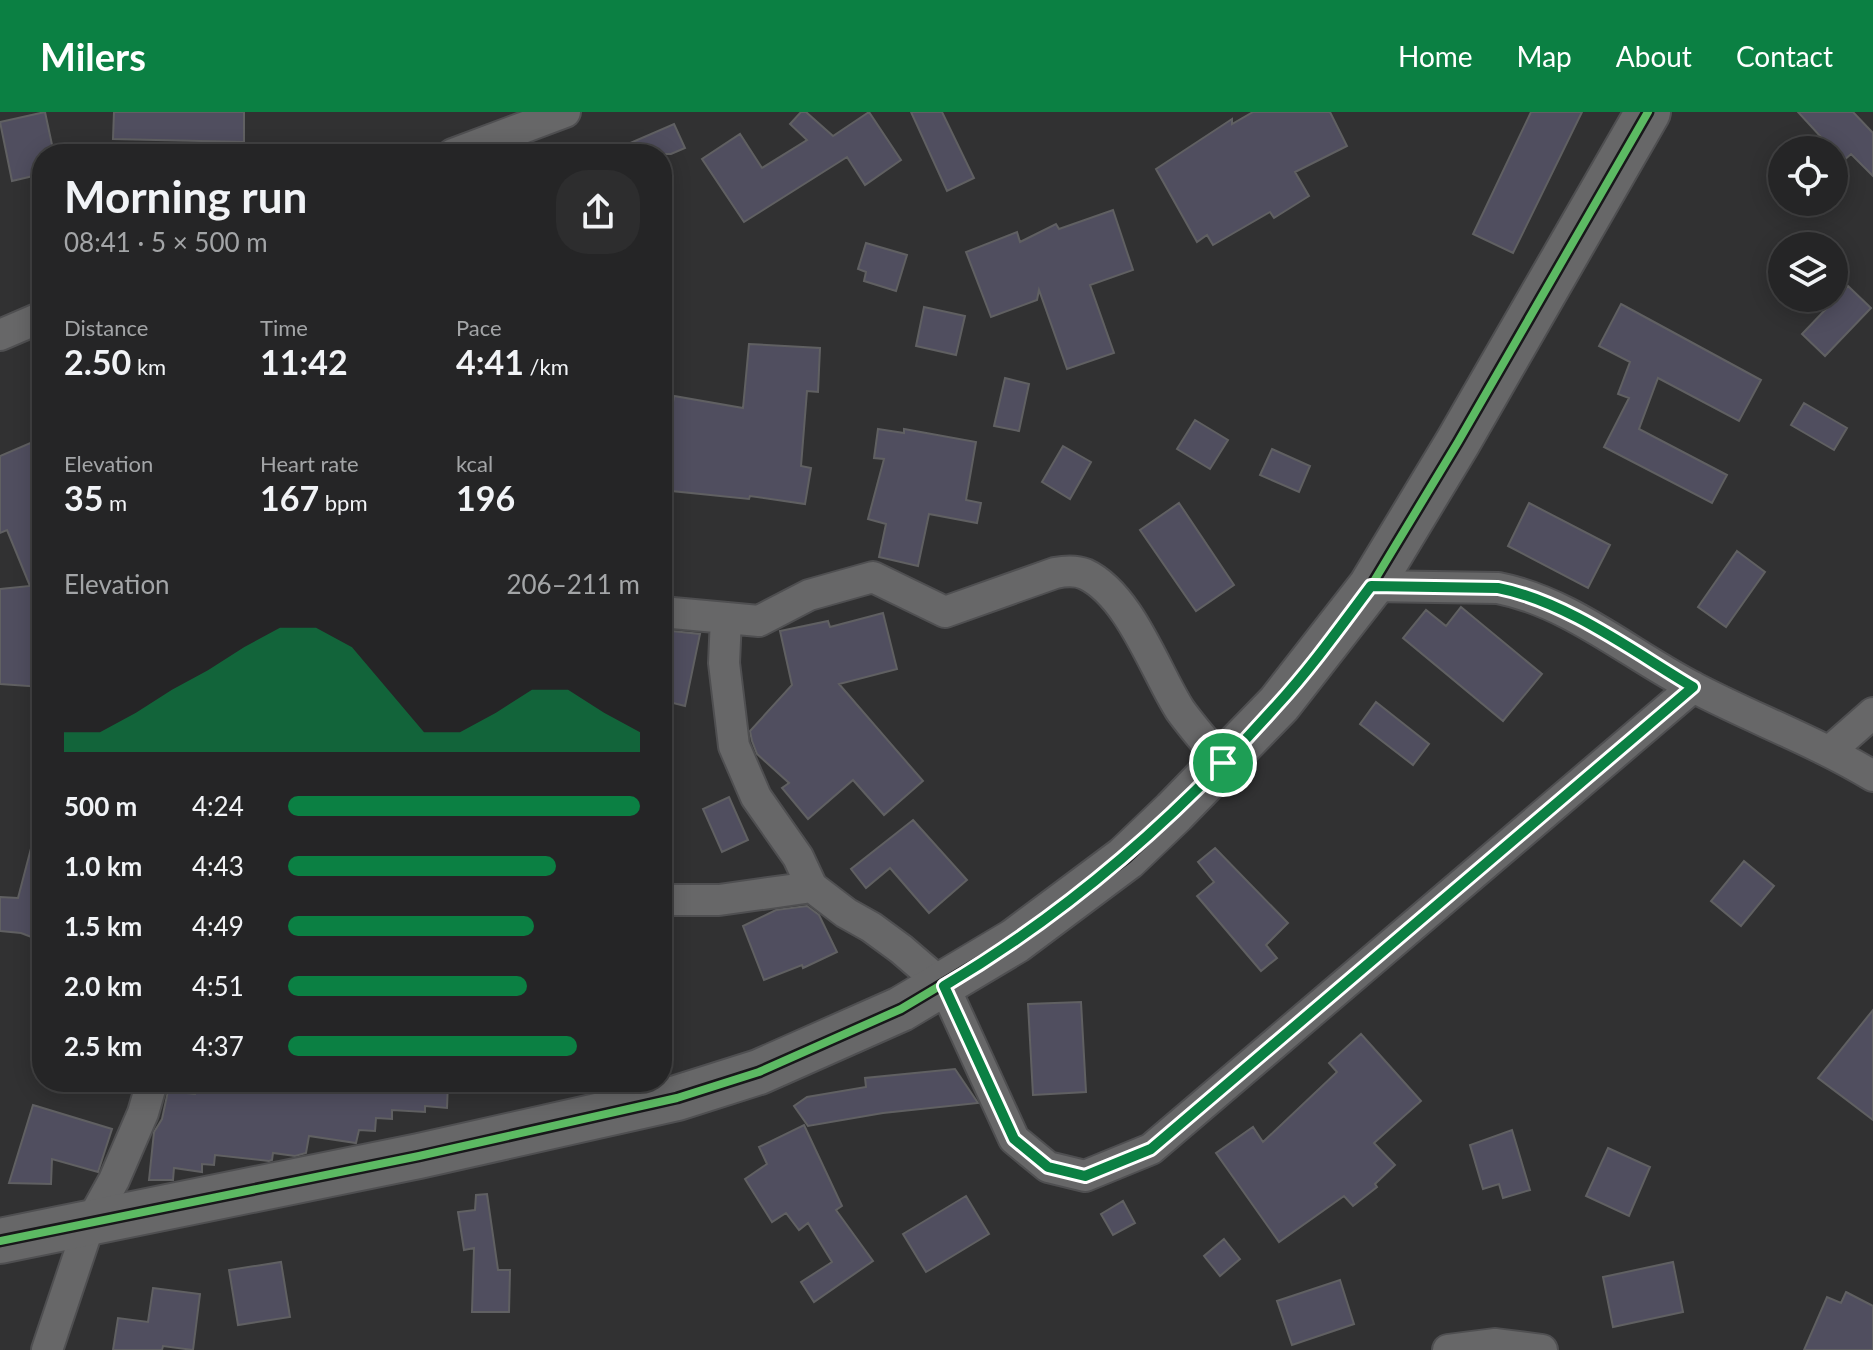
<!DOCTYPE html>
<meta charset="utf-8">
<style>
:root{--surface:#252526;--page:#2d2d2e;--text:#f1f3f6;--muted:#a3a5a7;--line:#424243;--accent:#0b8043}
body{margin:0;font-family:Lato,sans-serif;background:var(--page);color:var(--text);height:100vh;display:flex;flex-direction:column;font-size:30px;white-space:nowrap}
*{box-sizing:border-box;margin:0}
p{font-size:26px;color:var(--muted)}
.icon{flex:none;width:44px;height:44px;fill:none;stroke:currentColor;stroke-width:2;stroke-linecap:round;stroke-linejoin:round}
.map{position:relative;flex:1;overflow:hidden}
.drawer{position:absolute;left:32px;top:32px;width:640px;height:948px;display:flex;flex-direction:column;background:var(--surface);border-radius:32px;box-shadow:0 4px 20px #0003,0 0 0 2px var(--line)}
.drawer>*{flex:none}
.buttons{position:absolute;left:1768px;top:24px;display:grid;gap:16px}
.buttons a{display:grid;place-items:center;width:80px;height:80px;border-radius:50%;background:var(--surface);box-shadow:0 4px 20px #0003,0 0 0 2px var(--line);font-size:40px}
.pin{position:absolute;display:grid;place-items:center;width:68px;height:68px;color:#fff;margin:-34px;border:4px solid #fff;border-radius:50%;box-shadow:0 2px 8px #0007}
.round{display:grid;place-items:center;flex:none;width:84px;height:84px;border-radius:32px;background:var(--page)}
.summary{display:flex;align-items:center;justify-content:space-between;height:136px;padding:0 32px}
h1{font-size:44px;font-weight:700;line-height:60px}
.figures{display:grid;grid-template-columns:repeat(3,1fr);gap:12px;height:136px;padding:8px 32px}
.figures div{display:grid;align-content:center}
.figures b{font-size:34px;font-weight:700}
.figures small{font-size:22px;font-weight:400}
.figures p{font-size:22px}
.chart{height:224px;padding:16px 32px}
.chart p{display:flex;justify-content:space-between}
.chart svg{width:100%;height:144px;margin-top:8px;fill:var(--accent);opacity:.7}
ul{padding:0 32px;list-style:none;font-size:26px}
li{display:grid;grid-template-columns:128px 96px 1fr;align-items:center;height:60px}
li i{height:20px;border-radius:10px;background:var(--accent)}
header{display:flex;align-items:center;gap:48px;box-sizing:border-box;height:112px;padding:0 40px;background:var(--accent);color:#fff}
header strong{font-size:38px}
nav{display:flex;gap:44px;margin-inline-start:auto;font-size:28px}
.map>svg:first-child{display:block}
.building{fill:#504e5f;stroke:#606062;stroke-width:2}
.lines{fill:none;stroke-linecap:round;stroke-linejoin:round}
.street-casing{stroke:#4f4f51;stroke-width:34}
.secondary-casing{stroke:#4f4f51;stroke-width:48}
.street{stroke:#676768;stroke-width:30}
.secondary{stroke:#676768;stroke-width:44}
.cycleway-casing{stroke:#18181a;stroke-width:13}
.cycleway{stroke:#5cba63;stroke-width:8}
.route-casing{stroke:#fff;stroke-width:16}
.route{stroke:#0b8043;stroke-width:10}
</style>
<header>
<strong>Milers</strong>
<nav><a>Home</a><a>Map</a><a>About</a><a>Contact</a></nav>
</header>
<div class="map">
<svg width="1873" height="1238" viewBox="0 0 1873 1238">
<rect width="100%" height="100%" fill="#313132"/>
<path class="building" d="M45,0l9,42h-12v20l-30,7 -12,-59z
M114,0h130v30l-131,-3z
M801,0h5l27,24 36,-24 32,48 -36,25 -18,-28 -103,65 -42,-63 38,-25 22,34 45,-28 -17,-16z
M911,0h31l32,66 -27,13z
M1253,0h77l17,34 -52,26 14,24 -35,22 -4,-6 -57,33 -6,-10 -10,7 -41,-73 76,-50v5z
M1531,0h51l-69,141 -40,-19z
M1798,0h55l20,21v43l-22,-22 -8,7z
M674,12l11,24 -14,6h-66z
M1113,98l20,60 -43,15 24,68 -47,16 -28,-79 -2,10 -46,17 -25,-65 51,-20 3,10 36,-18 3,5z
M866,131l41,12 -11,36 -32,-10 2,-9 -8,-3z
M1848,174l23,22 -46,48 -23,-22z
M1621,192l140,76 -22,41 -81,-43 -19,51 88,46 -15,28 -108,-56 25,-49 -11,-4 12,-32 -31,-16z
M924,195l41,9 -9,39 -40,-9z
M749,232l71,4 -2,44 -11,-1 -6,75 10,2 -6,36 -55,-8 -1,3 -87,-9v-71l8,2 4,-25 69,12z
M1005,266l24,6 -10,47 -25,-5z
M1804,291l43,25 -13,22 -43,-25z
M1195,308l33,20 -18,29 -33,-20z
M878,317l26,4v-4l72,13 -10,58 15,3 -4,20 -48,-9 -11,52 -39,-9 7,-33 -18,-5 16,-60 -10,-1z
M42,326v249l-42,-3v-95l30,-3 -23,-56 -7,3v-77z
M1063,334l28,16 -21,37 -28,-17z
M1272,337l38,17 -11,26 -39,-17z
M1179,391l55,82 -38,26 -56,-81z
M1529,391l81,42 -22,43 -80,-42z
M1737,439l28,21 -39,55 -28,-20z
M1461,495l81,67 -39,47 -100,-83 23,-28 20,16z
M883,501l14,56 -58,15 84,97 -39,34 -31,-35 -45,39 -26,-31 7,-5 -32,-29 -5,-13 -2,-10 42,-46 -12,-54 48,-10 2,6z
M662,518l38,4 -15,72 -16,-4 -7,-21z
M1376,590l53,42 -16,21 -53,-41z
M729,685l19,43 -26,12 -19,-43z
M913,708l54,60 -38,33 -39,-45 -24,20 -15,-19z
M35,721l7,1v107l-21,-8 -21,-2v-34l18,1z
M1215,736l73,75 -22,22 11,13 -16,13 -64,-75 17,-14 -16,-20z
M1744,749l30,25 -33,40 -30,-25z
M807,794l12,9 18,37 -34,16 -1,-3 -38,15 -21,-54 33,-16z
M1081,890l5,90 -53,3 -5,-91z
M1873,898v110l-55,-42z
M1361,922l60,67 -47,42 21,22 -20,19 2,3 -24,19 -9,-10 -65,46 -63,-89 37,-26 10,15 74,-70 -8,-9z
M955,957l23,34 -95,10 -75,13 -14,-20 13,-9 59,-10 -1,-9z
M241,970l18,4v-4h189l-1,26 -22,-2v6l-33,-2v9l-16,-1 -1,13 -16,-1 -3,13 -47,-7 -3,17 -11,3 -22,-3 -1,7 -3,1 -54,-6 -1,10 -12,-1v8l-28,-4 -1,12h-24l5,-48 8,-13 6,-28 27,3 1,-8 44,3z
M33,993l79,24 -14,43 -46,-13 -1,25 -42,-1z
M804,1013l38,81 -6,4 37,51 -59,41 -13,-20 31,-20 -24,-39 -9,7 -13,-17 -14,9 -27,-43 22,-15 -8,-17z
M1512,1018l18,60 -27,8 -4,-14 -16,5 -13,-44z
M1608,1036l42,19 -21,49 -43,-20z
M487,1082l11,76h12l-1,42h-37l2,-64 -10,2 -6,-38 17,-2 1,-15z
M966,1084l23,38 -63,38 -23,-38z
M1123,1089l12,22 -22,12 -12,-21z
M1224,1127l16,20 -20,17 -16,-20z
M281,1150l9,55 -52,8 -9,-55z
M1673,1150l10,50 -70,15 -10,-50z
M1340,1168l14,44 -62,21 -15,-44z
M153,1176l47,6 -7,56 -30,-4 -1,4h-49l5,-32 30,4z
M1846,1180l27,14v44h-69l23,-53 14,6z"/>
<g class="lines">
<defs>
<path id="street" d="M453,42l112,-42
M0,223l42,-18
M1371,474l127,2c72,14 131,66 195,99 59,31 122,54 180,89
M662,500l97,9 50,-26 64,-18 72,35 110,-39c10,-2 20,-3 30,1 45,21 70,97 95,136 13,18 29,36 43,53
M726,506l-2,45 10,83 22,51 42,60 14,30 34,26 25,14 30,22 43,37 70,153 34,28 37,9 66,-27 542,-462
M1831,638l42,-37
M662,788h57l93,-13
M47,1238l42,-125 25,-45 29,-67 9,-31
M1448,1238l47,-6 47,6"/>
<path id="secondary" d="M0,1129l419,-85 258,-58 82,-26 142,-63 114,-68 111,-83 48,-46 105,-108 92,-118 87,-144 190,-330"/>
</defs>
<use href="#street" class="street-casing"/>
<use href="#secondary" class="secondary-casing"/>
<use href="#street" class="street"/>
<use href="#secondary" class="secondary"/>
<defs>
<path id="cycleway" d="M0,1129l419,-85 258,-58 82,-26 142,-63 114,-68 111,-83 48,-46 105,-108 92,-118 87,-144 190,-330"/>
</defs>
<use href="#cycleway" class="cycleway-casing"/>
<use href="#cycleway" class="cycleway"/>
</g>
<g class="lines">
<defs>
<path id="route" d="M1371,474l127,2c68,13 136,64 195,99l-542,462 -66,27 -37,-9 -34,-28 -70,-153c128,-76 234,-170 333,-281 34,-37 64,-79 94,-119z"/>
</defs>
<use href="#route" class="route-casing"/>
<use href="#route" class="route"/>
</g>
</svg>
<div class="buttons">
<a><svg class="icon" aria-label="locate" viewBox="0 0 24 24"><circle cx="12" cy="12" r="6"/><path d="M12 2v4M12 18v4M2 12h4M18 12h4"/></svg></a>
<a><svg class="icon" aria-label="layers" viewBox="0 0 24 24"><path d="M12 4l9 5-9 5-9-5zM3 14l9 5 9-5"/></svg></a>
</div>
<div class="pin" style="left:1223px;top:651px;background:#1e9e55"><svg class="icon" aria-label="arrive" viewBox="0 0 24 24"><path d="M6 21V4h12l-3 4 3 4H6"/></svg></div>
<section class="drawer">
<div class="summary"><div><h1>Morning run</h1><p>08:41 · 5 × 500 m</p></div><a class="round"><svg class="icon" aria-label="share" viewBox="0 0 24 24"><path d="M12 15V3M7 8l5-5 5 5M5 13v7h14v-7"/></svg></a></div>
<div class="figures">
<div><p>Distance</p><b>2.50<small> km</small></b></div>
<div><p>Time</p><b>11:42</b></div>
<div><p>Pace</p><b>4:41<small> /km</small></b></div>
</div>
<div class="figures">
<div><p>Elevation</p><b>35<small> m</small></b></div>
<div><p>Heart rate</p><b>167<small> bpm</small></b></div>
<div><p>kcal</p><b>196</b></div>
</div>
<div class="chart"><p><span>Elevation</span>206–211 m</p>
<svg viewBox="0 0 160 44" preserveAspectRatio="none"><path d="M0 44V38L10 38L20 32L30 25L40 19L50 12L60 6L70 6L80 12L90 25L100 38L110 38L120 32L130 25L140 25L150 32L160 38V44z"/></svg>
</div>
<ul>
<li><b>500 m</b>4:24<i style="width:100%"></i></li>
<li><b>1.0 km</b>4:43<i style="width:76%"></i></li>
<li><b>1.5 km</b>4:49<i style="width:70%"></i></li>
<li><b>2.0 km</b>4:51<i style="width:68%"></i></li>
<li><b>2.5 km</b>4:37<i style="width:82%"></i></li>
</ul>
</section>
</div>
